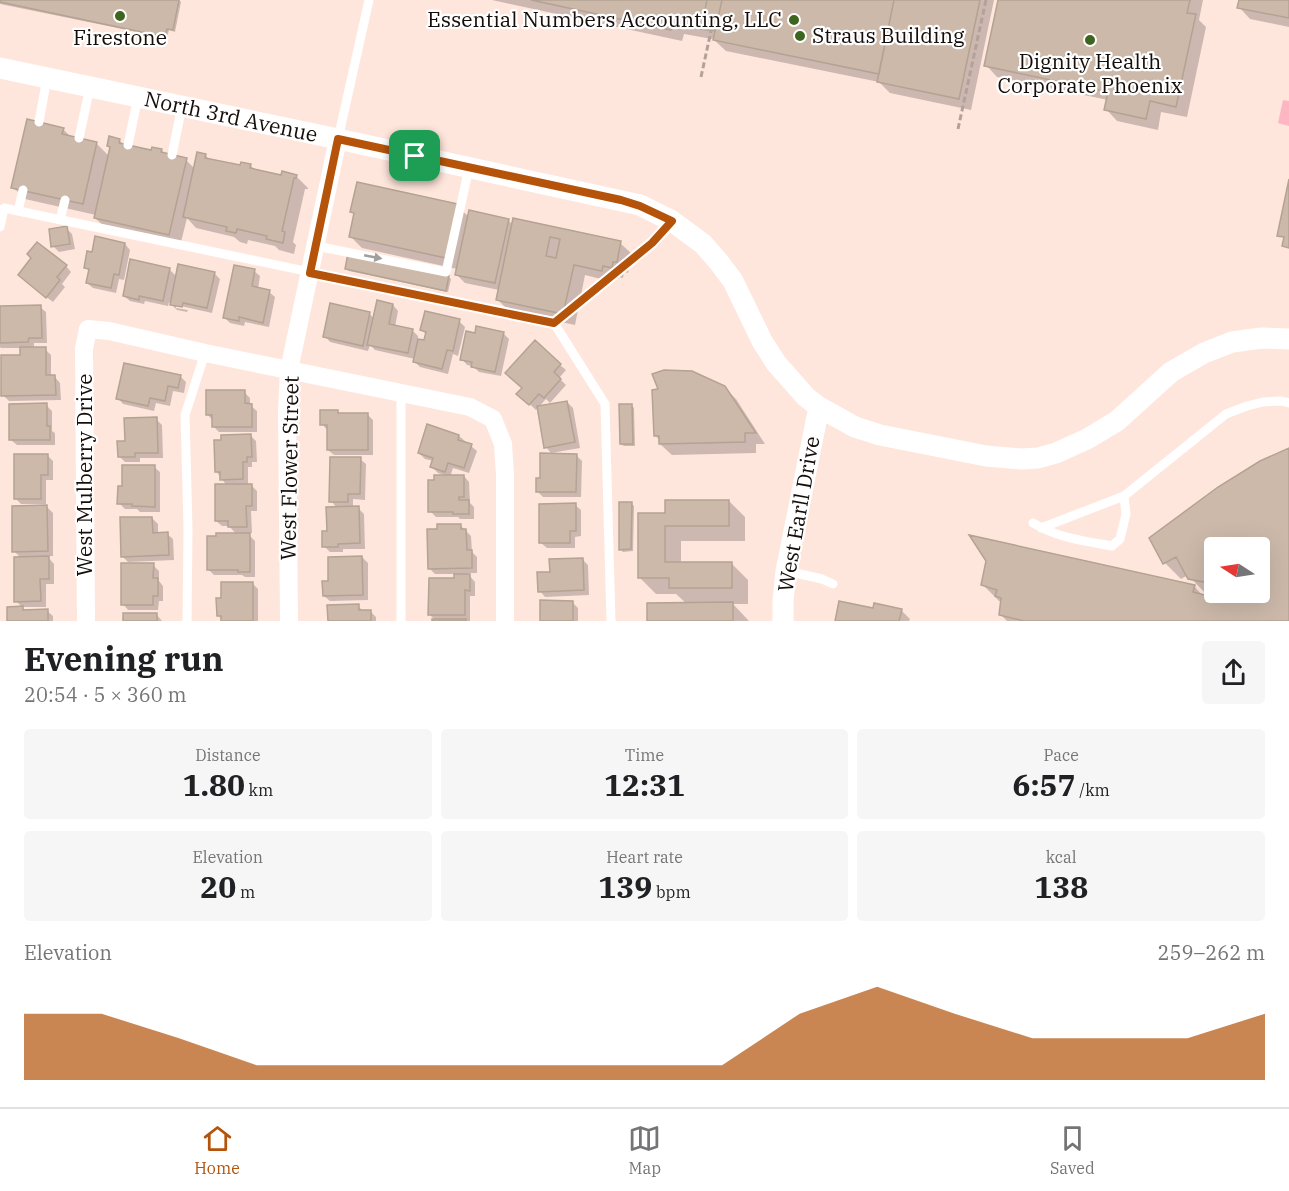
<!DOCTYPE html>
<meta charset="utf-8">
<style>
:root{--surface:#fff;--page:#f6f6f6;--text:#202124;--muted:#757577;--line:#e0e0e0;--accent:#b45309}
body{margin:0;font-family:"IBM Plex Serif",serif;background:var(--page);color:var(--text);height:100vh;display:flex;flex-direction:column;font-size:22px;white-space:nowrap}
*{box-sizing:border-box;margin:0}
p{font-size:20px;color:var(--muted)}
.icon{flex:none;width:33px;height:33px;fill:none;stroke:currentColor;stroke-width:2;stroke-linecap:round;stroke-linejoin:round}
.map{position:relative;height:621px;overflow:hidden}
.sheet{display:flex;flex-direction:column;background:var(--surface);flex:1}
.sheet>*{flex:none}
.needle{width:39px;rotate:282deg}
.buttons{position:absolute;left:1204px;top:537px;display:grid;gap:12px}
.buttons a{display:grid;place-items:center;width:66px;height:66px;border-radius:6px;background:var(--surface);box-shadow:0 6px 24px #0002;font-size:30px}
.pin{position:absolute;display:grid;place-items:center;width:51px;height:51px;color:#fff;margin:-26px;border-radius:12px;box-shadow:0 3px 9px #0006}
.round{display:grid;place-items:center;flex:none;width:63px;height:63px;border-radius:6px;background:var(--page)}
.headline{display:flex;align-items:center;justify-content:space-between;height:102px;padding:0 24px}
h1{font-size:33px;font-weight:700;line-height:45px}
.figures{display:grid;grid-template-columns:repeat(3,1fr);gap:9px;height:102px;padding:6px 24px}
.figures div{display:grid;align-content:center;border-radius:6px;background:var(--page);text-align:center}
.figures b{font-size:30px;font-weight:700}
.figures small{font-size:16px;font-weight:400}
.figures p{font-size:16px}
.chart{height:168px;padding:12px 24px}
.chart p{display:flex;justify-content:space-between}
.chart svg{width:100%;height:108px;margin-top:6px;fill:var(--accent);opacity:.7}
.tabs{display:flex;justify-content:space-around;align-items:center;height:84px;border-top:2px solid var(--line);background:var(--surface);font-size:16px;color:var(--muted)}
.tabs a{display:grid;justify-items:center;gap:3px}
.tabs .active{color:var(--accent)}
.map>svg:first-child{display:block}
.water{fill:#feb6c3}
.shadow{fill:#0003;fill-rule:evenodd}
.building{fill:#ccb9aa;stroke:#b4a293;stroke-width:1.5;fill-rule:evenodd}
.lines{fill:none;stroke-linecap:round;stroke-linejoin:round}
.path{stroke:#b4a199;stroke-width:3;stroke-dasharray:6 3;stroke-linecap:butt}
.service{stroke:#fff;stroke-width:9}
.minor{stroke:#fff;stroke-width:18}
.tertiary{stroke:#fff;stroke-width:21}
.oneway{fill:#a19e9d}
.route-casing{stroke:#fff;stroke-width:12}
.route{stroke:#b45309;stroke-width:8}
.poi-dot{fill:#3e6520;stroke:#fff;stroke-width:2}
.labels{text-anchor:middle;stroke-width:4.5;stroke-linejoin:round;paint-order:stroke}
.poi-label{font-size:21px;fill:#140d09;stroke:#fff}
.street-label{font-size:21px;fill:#140d09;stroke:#fff}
</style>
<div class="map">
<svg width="1289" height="621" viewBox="0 0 1289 621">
<rect width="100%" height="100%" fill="#ffe6dc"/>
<path class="water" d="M1283,100l6,1v25l-11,-3z"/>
<path class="shadow" d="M0,0h179l2,2 -6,30 -6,-2 -2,8 -167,-34z
M492,0h502l-23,110 -81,-17 -11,-11 -153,-31 -14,-13v1l-28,-5 -2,7z
M1000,0h203l-4,20 7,7 -19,90 -26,-5 -3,18 -41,-9 -11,-12 2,-9 -111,-23 -11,-12z
M1241,0h48v27l-39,-8 -11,-12z
M63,129l9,9 24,5 14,14 1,-8 -2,-3 10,-6 5,5 28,7 9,-2 6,5 19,5 9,9 10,-14 5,5 31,7 9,-2 6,6 26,6 14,-1 12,12v1h-3l-12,53 3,3 -2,9 -15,-4 -4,-4 -27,-6 -1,4 -7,-2 -6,-5 -38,-9 -9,-10 -7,28 -73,-17 -12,-11 1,-3 -71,-16 -12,-12z
M457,206l12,11 39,3 5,5 107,18 12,11 -4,19 -4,-1 -1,6 -9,-2 -1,6 -28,-7 -10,50 -66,-14 -12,-12 2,-9 -34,-7 -9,-9 1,-5 -95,-21 -12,-12 5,-22 -3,-3z
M66,228l6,6 3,15 -16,3 -6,-6z
M125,244l5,6 -6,30 -5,-1 -3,14 -23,-5 -6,-5 3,-11 -5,-5 8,-13z
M66,266l5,6 -9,12 3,3 -12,15 -28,-21z
M169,269l8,8 37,-4 6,6 -8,34 -36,-8v3l12,2 -1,2 -10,-2 -8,-8 -1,4 -23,-5 -1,3 -14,-3 -6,-5z
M347,269l101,7 3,3 -3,13 -99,-21z
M254,271l6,5 -2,13 11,3 6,5 -6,30 -24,-5 -1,4 -14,-3 -6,-6z
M331,305l39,9 4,5 19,-14 5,6 -3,16 18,4 5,5v4l7,2 2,-7 -5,-5 37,-9 6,6 -7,29 -5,-2 -5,20 -28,-7 -6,-6 1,-2 -40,-9 -5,-5 -2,6 -38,-9 -5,-6z
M0,307h40l6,5 1,31h-13v6h11l6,6v22h4l5,6 1,17 -52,1 -6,-6 19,-39v-8h-21l-1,-1z
M503,333l6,6 -8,37 -22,-4 -6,-6 -6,-1 -5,-6 14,-24z
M560,365l6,5 -7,8 7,7 -16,18 -4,-4 -10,11 -17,-16 4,-5z
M180,376l6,6 -2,11 -11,-2 -3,15 -14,-3 -2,8 -31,-7 -5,-6z
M724,387l12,12 29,45h-9v9l-84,2 -12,-11v-3l-5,-6z
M244,392l6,6v7l7,6v21h-38l-6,-6v-5l-5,-6z
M567,402l6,6 7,40 -29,5 -5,-6z
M46,405l6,6v20l3,2v12h-38l-6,-5z
M632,406l2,2 1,38h-11l-3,-2z
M337,412l3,2h27l6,6v35h-39l-6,-5v-19l-6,-7z
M156,419l6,6 1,33h-23v4h-15l-6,-6z
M251,436l5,5 1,21h-5v5h-4v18h3l6,6v20h-6l1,22h-5l8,8v36h-10l-3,-2h-28l-6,-6 29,-34 -8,-9h-7l-6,-5 11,-35 -11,-15z
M459,436l18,15 -8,22 -16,-5 -3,9 14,-1 5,6 1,21 4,4v12h-14l-2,-2h-22l-6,-6 6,-30 12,-5 -10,-3 -6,-6 2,-6 -9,-2 -6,-6z
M1289,450v171h-282l-7,-7 2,-12 -3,-1 -16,-16 5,-25 206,26 8,9 18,6 3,-3 -17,-4 -18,-19 -7,4 -16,-16zM1215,548h45v44h-45z
M47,455l6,6v19h-7v24h-25l-6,-6z
M576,455l6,6 -1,36h-38l-6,-6 5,-12z
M360,459l6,5 -1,36 -12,-1v9h5l6,6 1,35h-22v3h-13l-6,-6 14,-37 -7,-8z
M154,467l6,5v40h-20l-3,-3h-12l-6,-6 4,-15z
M729,501l16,16v24h-64v22h50l17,17v24h-15l16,17h-100l38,-17 -11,-10h-20l-16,-16 27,-64z
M631,503l3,3 -1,45 -10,1 -3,-3z
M575,505l6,5v26l-6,1v11h-28l-6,-5z
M47,507l6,6v43h-6l7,8v20h-8v23h-24l4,4h21l6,5v5h-44l13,-14 -6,-6 5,-43 -7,-7z
M152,518l6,6v10h9l6,5 1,21 -46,2 -6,-6z
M460,525l11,11 1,16 5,5v16h-10l8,9v14h-5v25h-36h2l-6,-6 26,-36v-5h-21l-6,-6z
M362,557l6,6v37l-38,1 -6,-5 6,-14z
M582,559l6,6 1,30 -44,2 -5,-6 11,-18z
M153,565l6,6v10l4,5v15h-4l-1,9h-30l-5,-6z
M252,583l6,6v32h-35l-5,-6 5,-16z
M572,602l6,6v13h-36z
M358,606l6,6 6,-1 6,6v4h-47z
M874,610h27l9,9 -1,2h-73z
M156,614l6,7h-38z"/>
<path class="building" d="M0,0h179l-6,30 -6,-1 -2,8 -165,-35z
M531,0h176l-6,29 -28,-6 -2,7z
M707,0h15l-7,31 -14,-2z
M722,0h172l-15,74 -166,-34z
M894,0h86l-21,99 -82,-17z
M998,0h192l-3,13 9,1 -20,93 -26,-6 -4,18 -42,-9 4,-18 -124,-26z
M1239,0h50v18l-52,-10z
M27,119l37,9 -2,6 35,8 -14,62 -72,-16z
M109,136l11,3 -1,4 32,7 1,-3 10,2 -1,3 26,6 -18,77 -75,-17 16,-71 -3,-1z
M197,152l9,2 -1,4 35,7 1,-3 10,2 -1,4 31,7 1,-4 15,4 -1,3h-2l-12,53 3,1 -2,11 -17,-4 1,-3 -30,-7 -1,4 -10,-2 1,-4 -44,-10z
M1289,179v69l-7,-2 2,-9 -7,-1z
M357,182l101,22 -12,54 -97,-21 5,-24 -4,-1z
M469,210l40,9 -14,64 -40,-8z
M513,218l108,23 -4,21h-4l-1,6 -9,-2 -1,5 -28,-6 -11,49 -67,-14zM550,237l10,2 -4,19 -10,-2z
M67,226l3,18 -19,3 -2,-18z
M95,236l30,7 -6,32 -5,-1 -3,14 -25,-5 3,-14 -5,-1 3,-17 5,1z
M37,242l30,23 -10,12 3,3 -14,18 -28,-23 13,-17 -4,-4z
M348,253l101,22 -3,16 -101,-22z
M130,259l40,9 -7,33 -24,-5v4l-16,-4z
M178,264l37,8 -8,36 -24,-5 -1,4 -12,-2z
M234,265l21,4 -3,17 18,4 -7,33 -24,-6v4l-16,-3z
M377,300l16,4 -4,20 24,5 -5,24 -41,-8z
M330,303l40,9 -7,34 -40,-9z
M41,305l1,33h-13l-1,4 -28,1v-37z
M425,311l35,8 -7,32 -6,-1 -5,19 -29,-7 5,-23 6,1 2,-8 -6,-2z
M476,326l28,6 -9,40 -24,-5 1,-5 -12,-2 6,-29 9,2z
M535,340l26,24 -7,8 7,7 -17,19 -5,-4 -10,11 -13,-11 6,-6 -17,-15z
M20,347h26v28h9l1,20 -55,1v-41h19z
M124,363l57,12 -3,13 -10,-2 -3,15 -15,-3 -2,8 -32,-7z
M664,370l28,1 33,15 31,47h-11v9l-86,2v-8h-5l-2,-46 6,-1 -6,-15z
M206,390h39v13l7,1v23h-40v-12h-6z
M567,401l8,41 -31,6 -7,-42z
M47,403v23h3v14h-41v-36z
M619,404h13l1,40h-13z
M320,410h18v3h30v37h-41v-25h-7z
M157,417l1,36h-23v4h-17l-1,-16h8l-1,-23z
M427,424l32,11 -1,5 14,4 -8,24 -16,-5 -3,9 -15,-5 3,-9 -15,-5z
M251,434l1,23h-5v5h-4v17l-23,1v-8h-5l-1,-32h7v-5z
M1289,448v173h-265l-25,-6 2,-17 -6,-2 2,-6 -16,-5 5,-24 -17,-26 226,50 -2,7 27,7 8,-7h32v-44h-45v36l-27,-5 -12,-22 -13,7 -14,-26 69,-51 42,-26z
M540,453l37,1 -1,38h-40v-14h4z
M14,454h34v21h-7v24h-27z
M330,457h31l-1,37h-12v8h-19z
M122,465h33v42l-23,-1v-2h-15l1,-18h4z
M434,475h30v22h-5v3h10v14h-16v-2h-25v-32h6z
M215,484h37v22h-6l1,21h-19v-6h-13z
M665,500h64v26h-64v36h67v26h-63v-10h-31v-65h27z
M619,502h13l-1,47 -12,1z
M576,503v28h-6v12h-31v-39z
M47,505l1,46 -36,1v-46z
M359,506l1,37 -22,1v3h-16v-16h5l-1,-24z
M120,517h32l1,16 15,-1 1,23 -48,2z
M437,524h24v5h5l1,21h5v18l-44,1 -1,-40h10z
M216,533h34v39h-12v-2h-31v-34h9z
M49,556v23h-9l1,22 -27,1v-45z
M362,556l1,39 -40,1 -1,-15h6v-24z
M583,558l1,32 -46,2 -1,-20h13l-1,-13z
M121,563h33l-1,15h5v18h-5v9h-32z
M454,574h16v17l-5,-1v25h-37l1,-37h25z
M221,582h32v39h-32v-5h-4l-1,-18h5z
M540,600l33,1v20h-33z
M839,601l34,7 1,-5 28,6 -3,12h-64z
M733,602v19h-86v-18z
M359,604v6h12v11h-43l-1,-16z
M23,606v4l25,-1v12h-41v-14z
M123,613h34v8h-34z
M432,619h34v2h-34z"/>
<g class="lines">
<path class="path" d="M701,77l10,-46
M958,129l28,-129"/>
<path class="service" d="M39,122l8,-44
M79,138l11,-51
M338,139l31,-139
M128,145l10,-48
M172,155l10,-49
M18,211l5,-21
M60,220l5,-20
M0,227l4,-19 550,115 51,81 6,217
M316,246l130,26 23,-104
M554,323l98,-80 20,-22
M401,393v228
M1033,523c25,15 51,18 79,23l8,-7 6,-25 -2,-18
M1041,528l83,-32 102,-82 21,-8 16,-4 18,-1 8,2
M787,571l35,8 11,5
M187,621l1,-93 -3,-113 20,-62"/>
<path class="minor" d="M86,621l-2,-272 4,-20 21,2 96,22 265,54 23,12 10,25 2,31v146
M289,621l-2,-209 2,-42 49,-231"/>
<path class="tertiary" d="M0,68l338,71 302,66 32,16 31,23 15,17 15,20 29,60 14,22 30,34 13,10 36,20 25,8 106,21 35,3 17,-1 18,-5 31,-14 30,-18 54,-49 33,-19 28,-11 30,-4 27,1
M783,621v-20l3,-30 33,-164"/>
</g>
<defs><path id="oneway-solid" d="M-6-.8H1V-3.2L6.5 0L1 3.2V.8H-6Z" transform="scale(1.5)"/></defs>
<use class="oneway" href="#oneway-solid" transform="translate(373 257) rotate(11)"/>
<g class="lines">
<defs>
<path id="route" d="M338,139l283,61 19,6 32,15 -20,22 -98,80 -244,-50z"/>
</defs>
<use href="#route" class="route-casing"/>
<use href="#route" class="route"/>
</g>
<g class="poi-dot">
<circle cx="120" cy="16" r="6"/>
<circle cx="794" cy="20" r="6"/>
<circle cx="800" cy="36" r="6"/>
<circle cx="1090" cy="40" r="6"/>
</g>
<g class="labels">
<g class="poi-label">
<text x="782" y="27" text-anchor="end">Essential Numbers Accounting, LLC</text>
<text x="812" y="43" text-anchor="start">Straus Building</text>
<text x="120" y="45">Firestone</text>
<text x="1090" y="69">Dignity Health<tspan x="1090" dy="24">Corporate Phoenix</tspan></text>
</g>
<g class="street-label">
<text transform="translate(231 117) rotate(12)" y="7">North 3rd Avenue</text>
<text transform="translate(290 468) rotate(-89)" y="7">West Flower Street</text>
<text transform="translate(85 475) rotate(-90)" y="7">West Mulberry Drive</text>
<text transform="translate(799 514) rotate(-80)" y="7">West Earll Drive</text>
</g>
</g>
</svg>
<div class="buttons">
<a><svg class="needle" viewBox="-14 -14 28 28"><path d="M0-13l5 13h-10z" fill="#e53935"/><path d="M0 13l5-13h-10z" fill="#757577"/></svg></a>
</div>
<div class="pin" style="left:415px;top:156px;background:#1e9e55"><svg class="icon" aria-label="arrive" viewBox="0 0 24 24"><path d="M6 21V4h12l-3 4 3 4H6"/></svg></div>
</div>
<section class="sheet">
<div class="headline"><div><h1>Evening run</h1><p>20:54 · 5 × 360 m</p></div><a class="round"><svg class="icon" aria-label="share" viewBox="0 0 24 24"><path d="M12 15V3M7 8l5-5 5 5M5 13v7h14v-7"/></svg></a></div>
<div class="figures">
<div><p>Distance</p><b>1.80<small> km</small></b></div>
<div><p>Time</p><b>12:31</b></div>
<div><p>Pace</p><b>6:57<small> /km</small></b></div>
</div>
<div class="figures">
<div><p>Elevation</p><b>20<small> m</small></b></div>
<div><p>Heart rate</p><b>139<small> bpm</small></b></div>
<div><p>kcal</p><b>138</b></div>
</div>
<div class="chart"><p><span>Elevation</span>259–262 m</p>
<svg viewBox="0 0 160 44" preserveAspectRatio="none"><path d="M0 44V17L10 17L20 27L30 38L40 38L50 38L60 38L70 38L80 38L90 38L100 17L110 6L120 17L130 27L140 27L150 27L160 17V44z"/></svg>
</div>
</section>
<nav class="tabs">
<a class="active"><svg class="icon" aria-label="home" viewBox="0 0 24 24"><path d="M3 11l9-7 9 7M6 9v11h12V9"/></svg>Home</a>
<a><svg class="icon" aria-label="map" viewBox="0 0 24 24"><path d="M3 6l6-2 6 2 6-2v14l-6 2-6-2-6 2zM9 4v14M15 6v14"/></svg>Map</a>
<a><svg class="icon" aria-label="saved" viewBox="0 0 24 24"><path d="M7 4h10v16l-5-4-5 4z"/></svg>Saved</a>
</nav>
